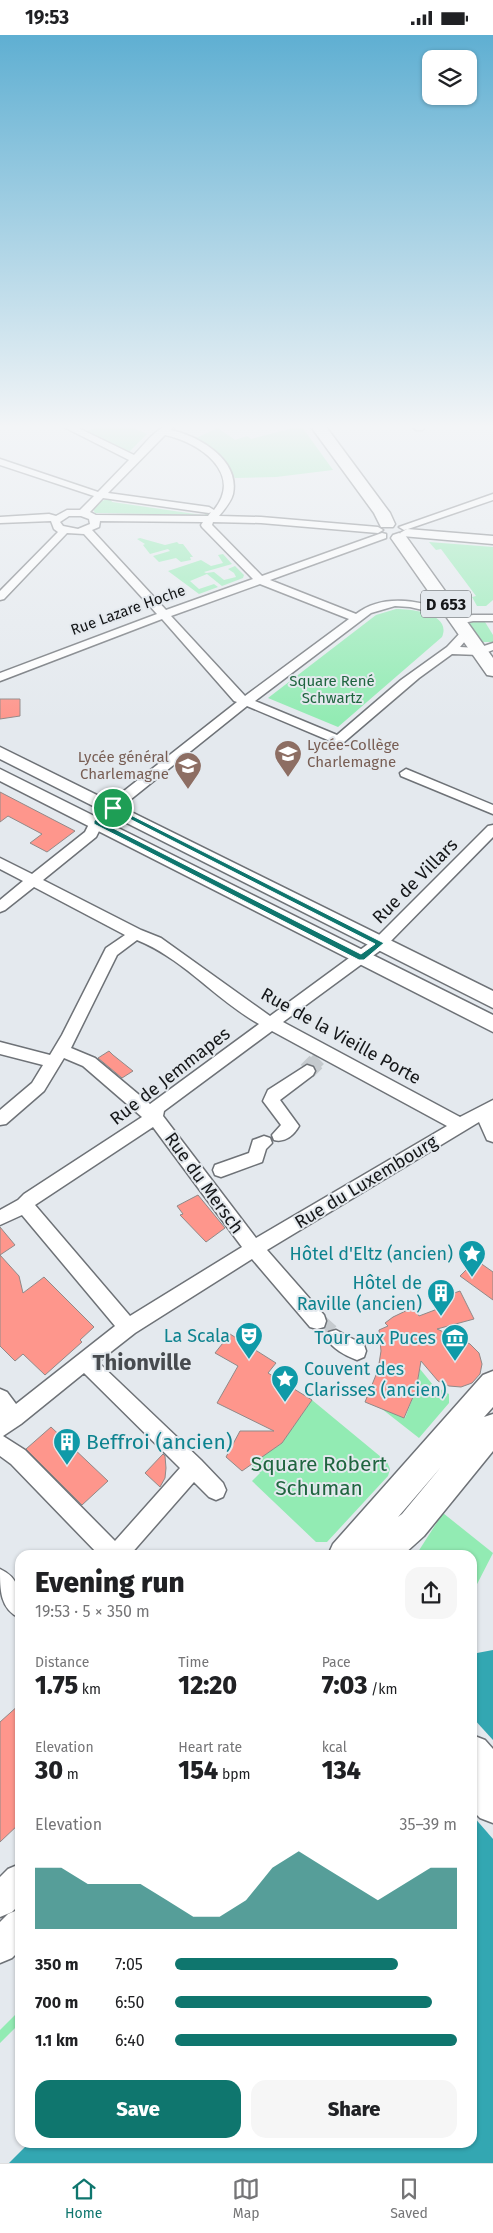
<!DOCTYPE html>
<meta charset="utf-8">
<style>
:root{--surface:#fff;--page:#f6f6f6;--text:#202124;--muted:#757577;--line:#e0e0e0;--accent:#0f766e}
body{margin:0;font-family:"Fira Sans",sans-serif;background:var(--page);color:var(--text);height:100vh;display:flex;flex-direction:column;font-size:19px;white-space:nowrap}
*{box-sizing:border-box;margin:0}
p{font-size:16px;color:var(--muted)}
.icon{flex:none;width:28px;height:28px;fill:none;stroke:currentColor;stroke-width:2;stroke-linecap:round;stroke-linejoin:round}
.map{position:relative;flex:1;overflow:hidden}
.details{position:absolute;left:15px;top:1515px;width:462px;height:598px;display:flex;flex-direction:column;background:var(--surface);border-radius:15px;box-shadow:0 1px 4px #0004}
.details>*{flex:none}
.fabs{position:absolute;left:422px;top:15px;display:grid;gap:10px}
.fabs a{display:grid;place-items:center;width:55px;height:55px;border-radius:10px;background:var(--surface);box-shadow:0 1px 4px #0004;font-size:25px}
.pin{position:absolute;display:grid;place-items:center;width:42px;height:42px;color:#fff;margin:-21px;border:2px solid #fff;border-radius:50%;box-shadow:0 1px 5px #0007}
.round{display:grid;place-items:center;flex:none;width:52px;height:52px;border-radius:15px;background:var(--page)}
.summary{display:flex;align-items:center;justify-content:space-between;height:85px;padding:0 20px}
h1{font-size:28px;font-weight:800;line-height:38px}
.stats{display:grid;grid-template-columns:repeat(3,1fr);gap:8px;height:85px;padding:5px 20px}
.stats div{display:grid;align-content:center}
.stats b{font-size:25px;font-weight:800}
.stats small{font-size:14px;font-weight:400}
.stats p{font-size:14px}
.chart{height:140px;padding:10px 20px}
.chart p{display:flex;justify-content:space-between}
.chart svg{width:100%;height:90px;margin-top:5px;fill:var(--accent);opacity:.7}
.cta{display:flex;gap:10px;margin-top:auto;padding:10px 20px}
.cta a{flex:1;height:58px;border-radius:15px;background:var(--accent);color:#fff;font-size:20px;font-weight:800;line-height:58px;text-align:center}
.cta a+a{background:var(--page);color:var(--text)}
ul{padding:0 20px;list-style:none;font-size:16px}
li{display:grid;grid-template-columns:80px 60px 1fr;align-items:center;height:38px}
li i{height:12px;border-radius:6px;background:var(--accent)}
.status{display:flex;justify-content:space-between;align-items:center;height:35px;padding:0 25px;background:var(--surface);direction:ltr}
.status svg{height:14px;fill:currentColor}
.menu{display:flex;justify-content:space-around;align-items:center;height:70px;border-top:1px solid var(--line);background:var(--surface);font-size:14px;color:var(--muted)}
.menu a{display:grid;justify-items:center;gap:2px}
.menu .on{color:var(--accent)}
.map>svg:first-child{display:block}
.green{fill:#92ebb3}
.water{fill:#33a7b2}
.pier{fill:#e4e9ee}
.building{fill:#fe968c;stroke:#918988}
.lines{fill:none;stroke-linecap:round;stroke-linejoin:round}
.street-tunnel-far1{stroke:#c5cace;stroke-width:14;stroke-dasharray:14 7;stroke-linecap:butt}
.street-tunnel{stroke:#c5cace;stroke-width:18;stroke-dasharray:18 9;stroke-linecap:butt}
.street-casing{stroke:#6e7277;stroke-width:3}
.secondary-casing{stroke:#6e7277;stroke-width:3}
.primary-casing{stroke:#6e7277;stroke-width:3}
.street{fill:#fff;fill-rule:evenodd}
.secondary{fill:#fff;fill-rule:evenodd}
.primary{fill:#fff;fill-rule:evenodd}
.route{fill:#0f766e;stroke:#fff;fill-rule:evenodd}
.labels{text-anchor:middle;stroke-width:4;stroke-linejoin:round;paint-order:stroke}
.far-street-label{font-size:15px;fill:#151719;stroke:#e4e9ee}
.far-park-label{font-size:15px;fill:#1f653f;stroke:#e4e9ee}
.far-education-label{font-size:15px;fill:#785e54;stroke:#e4e9ee;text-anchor:start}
.shield{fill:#e4e9ee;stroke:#535659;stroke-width:1}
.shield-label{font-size:16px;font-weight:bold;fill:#151719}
.street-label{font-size:18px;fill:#151719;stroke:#e4e9ee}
.culture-label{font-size:18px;fill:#0d838f;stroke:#e4e9ee;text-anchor:end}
.near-culture-label{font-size:21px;fill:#0d838f;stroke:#e4e9ee;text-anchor:start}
.near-park-label{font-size:21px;fill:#1f653f;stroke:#e4e9ee}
.district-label{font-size:22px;font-weight:bold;fill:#474b4f;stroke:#e4e9ee}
</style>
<div class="status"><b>19:53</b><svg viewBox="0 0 49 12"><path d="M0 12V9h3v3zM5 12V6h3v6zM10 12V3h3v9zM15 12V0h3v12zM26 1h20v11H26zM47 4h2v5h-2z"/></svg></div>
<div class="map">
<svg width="493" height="2128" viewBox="0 0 493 2128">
<rect width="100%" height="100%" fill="#e4e9ee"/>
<path class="green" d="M108,389h17l22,10 -20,20 -43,-22z
M302,392l31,43 -57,7 -41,1 -17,-24 -24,-15 24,-11 17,12 12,-4 4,3 38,-10z
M107,464l4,1 1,2 90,13h3l-1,-3 5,3 -114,-2 -2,-4 9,-8z
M140,503l25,7 12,-3 2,2h4l10,13h-3l1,3 -10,2 -5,-4 -17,4 -6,-6 17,-5 -2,-2 -18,5 -7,-9 2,-1 -8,-5z
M429,507l64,5v53l-7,6h-9l-5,-9 4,-1 -35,-47 -5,1z
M223,519l9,10 -28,8 2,1 8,-1 10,8 12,-3 -2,-4 -6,-4 7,-3 9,9 -1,3 -21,8 -15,-12 -17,7 9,8 15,-5 4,3 -19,7 -31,-23 33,-11 10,6 12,-3 -5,-8z
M396,574c15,0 56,4 46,28l-104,90 -70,-29 108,-83z
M473,586l12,1 8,13v7h-10l-14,-18z
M420,1334l13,16 16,9v9l-30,35 -37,-29 23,9 11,-28z
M312,1365l75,62 3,7 -2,7 -61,66h-11l-64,-61 8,-8 -9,-9 31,-21z
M443,1478l50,40 -20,39 -1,-37h-56z
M20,1975v13l-20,20v-13z"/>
<path class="water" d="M493,1615v513h-484l20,-20h443v-482l5,-8z"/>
<path class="pier" d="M473,1683l20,22v99l-20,-23z"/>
<path class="building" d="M0,664h20v17l-20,3z
M0,757l75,39 -28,21 -17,-9 12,-9 -34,-18 -8,6z
M109,1016l4,4 20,16 -11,7 -24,-20z
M198,1160l27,33 -19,14 -26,-27 3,-1 -6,-8z
M0,1192l15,18 -15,10z
M0,1220l19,21 4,17 21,-16 50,50 -14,13 2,2 -37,33 -22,-21 -8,7 -15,-15z
M476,1225l17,12v28l-33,-24z
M460,1256l14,28 -37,10 33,15 9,9 3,11 -2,10 -8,9 -11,4 -12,-1 -11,-5 -17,-20 -5,29 -12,28 -39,-16 13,-32 3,-19 -2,-21 9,-4 -3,-3 8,-6 21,-10 5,9 29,-11 -5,-8z
M230,1299l46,29 -8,10 44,27 -30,43 -40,28 -16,-14 14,-26h34l-57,-28 21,-37 -23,-13z
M51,1392l57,54 -26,24 -56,-56z
M163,1419l2,2 1,12 -1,10 -5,9 -15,-14z
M20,1669v119l-20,19v-120z"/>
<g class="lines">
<path class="street-tunnel-far1" d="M314,1029l5,-5"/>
<path class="street-tunnel" d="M307,1036l9,-9
M317,1286l19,17"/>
<defs>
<path id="street" d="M58,389h12l64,31c13,-13 24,-31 42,-31l-5,6c27,6 69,29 62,64 -2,8 -9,16 -14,22l42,1 117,10 5,3 -5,3 -117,-10 -48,-1 -1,3 50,51 120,-43 4,1v4l-116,42 86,34c30,-23 67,-11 101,-2l2,2 -6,3 -43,-10 -15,-1 -24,7 -116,88 82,34 64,-55 46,-33 15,-16 4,-1 6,3 -12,14 18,1 15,-5v7l-13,5 -28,-1 -33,24 -76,65h-8l-88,-37 -122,98 -23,21 -6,12 -53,43 98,50 20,8 109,78 105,-77 113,-113 5,-1v12l-108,110 -102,75 177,95 33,-17v42l-6,-2 -8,-18 -212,128 57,65 2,6 -2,6 -7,2 -7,-2 -58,-68 -117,74 -37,29 103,98 22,23 3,7 -3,7 -7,3 -7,-3 -15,-15 -64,73h-31l-88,-91 -11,-8v-67l7,3 9,12 99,-78 -93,-111 -22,10v-15l18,-10 6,-6 118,-77 -59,-51 -19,-8 -20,33 -38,33 -6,1v-15l32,-27 11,-18 -43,-11v-12l50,13 12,-20 44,-87 19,-13 -91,-48 -29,23 -5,2v-12l23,-19 -23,-12v-11l32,16 53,-42 6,-12 24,-22 122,-96 -3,-1 -72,-82 -162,62v-8l157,-59 -73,-80 -17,-1 -63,66 -4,1v-9l58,-59 -4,-3 -3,-8 -51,2v-6l49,-3 7,2 11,-6h13l14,-14 -94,-31v-6l98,33 31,-32zM165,400c34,7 79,38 49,75l-5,-3 -101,-14zM103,463l106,15 2,-1 -3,4 -112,-1 -6,-3zM69,481h12l8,3 1,5 -12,5 -15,-3 -3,-4zM100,486l103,1 -2,3 1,2 51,52 -87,31 -74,-80 7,-3zM260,549l89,35 -104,77 -74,-80zM137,905c47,19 79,60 122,84l-109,80 -55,-46 -24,-10 46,-93zM272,996l175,95 -191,112 -93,-122 1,-5zM153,1092l89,120 -112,69 -95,-111zM84,1338l96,95 -65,73 -90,-91 -22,-14 18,-12z
M411,389h10l3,4 -2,2h-6z
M493,459v6l-85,29 -4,1 -5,-3z
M473,580h20v6h-20l-15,3 -6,-3 2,-2z
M406,734l87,36v9l-92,-38 -1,-3z
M307,1030l6,2 2,4 -2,4 -33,25 19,26c-5,9 -14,17 -25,14l-2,-5 9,-10 -18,-24 5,-11z
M264,1101l6,2 2,5 -6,6 -4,13 -41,15 -6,-2 -2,-5 2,-5 34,-12 4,-13z
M336,1295l28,15 2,6 -2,6 -7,3c-11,-4 -26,-12 -30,-22l2,-6z
M0,1534c22,10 20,28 20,49 -20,-9 -20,-28 -20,-49z"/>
<path id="secondary" d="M407,494l86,7v8l-91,-8 -2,-3z
M0,712l493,244v17l-493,-249z
M0,734l493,246v17l-493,-251z
M20,1829v40l-8,8 -12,5v-40l8,-8z
M20,1874v41l-8,8 -12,5v-41l8,-8z"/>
<path id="primary" d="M309,389h15l66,89 5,11 -2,3h-12l-7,-14z
M399,498l6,2 88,123v18l-6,-1 -96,-137 2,-3z
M493,1336v36l-9,10 9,-3v37l-69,85 -21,19h-36l1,-4 -3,4h-37l5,-11 150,-169zM441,1432l-39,47 -4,3z
M472,1700l13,5 8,9v74l-13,-5 -8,-8z"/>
</defs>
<use href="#street" class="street-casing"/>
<use href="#secondary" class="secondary-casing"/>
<use href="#primary" class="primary-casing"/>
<use href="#street" class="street"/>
<use href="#secondary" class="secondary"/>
<use href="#primary" class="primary"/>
</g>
<linearGradient id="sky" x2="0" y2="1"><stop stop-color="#5fafd2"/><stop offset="0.57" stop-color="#f3f5f7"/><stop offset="1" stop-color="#f3f5f7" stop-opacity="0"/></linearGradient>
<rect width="493" height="687" fill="url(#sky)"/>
<path class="route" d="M111,772h4l269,136 -20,17h-5l-265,-136v-3zM114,776l261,133 -14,10 -260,-132z"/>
<defs>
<symbol id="school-pin" viewBox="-11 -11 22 30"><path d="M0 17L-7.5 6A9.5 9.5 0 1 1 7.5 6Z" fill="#8d6e63" stroke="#e4e9ee"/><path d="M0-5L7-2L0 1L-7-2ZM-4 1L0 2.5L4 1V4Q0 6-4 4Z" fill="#fff"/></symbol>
<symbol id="sight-pin" viewBox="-11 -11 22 30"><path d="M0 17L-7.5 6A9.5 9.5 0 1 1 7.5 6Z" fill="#0f9aa8" stroke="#e4e9ee"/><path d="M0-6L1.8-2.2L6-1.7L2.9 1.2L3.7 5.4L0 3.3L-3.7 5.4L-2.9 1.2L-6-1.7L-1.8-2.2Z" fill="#fff"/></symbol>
<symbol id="building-pin" viewBox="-11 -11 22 30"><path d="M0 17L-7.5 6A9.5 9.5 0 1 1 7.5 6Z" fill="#0f9aa8" stroke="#e4e9ee"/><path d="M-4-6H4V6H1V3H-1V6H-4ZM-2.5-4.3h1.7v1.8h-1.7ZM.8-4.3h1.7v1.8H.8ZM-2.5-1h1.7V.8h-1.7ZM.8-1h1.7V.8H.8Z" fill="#fff"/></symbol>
<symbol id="theatre-pin" viewBox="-11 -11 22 30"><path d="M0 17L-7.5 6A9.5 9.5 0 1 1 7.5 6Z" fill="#0f9aa8" stroke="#e4e9ee"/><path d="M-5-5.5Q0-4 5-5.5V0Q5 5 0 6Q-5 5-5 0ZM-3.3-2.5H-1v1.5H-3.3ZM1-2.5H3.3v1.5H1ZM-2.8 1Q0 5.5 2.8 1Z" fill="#fff"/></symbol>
<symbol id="museum-pin" viewBox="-11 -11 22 30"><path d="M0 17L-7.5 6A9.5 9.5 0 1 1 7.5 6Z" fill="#0f9aa8" stroke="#e4e9ee"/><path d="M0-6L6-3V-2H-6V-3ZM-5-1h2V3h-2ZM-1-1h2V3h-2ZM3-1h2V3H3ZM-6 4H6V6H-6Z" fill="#fff"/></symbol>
</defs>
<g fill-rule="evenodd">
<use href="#school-pin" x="272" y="703" width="32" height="43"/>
<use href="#school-pin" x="172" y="715" width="32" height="43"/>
<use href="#sight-pin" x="456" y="1203" width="32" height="43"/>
<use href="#building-pin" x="425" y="1242" width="32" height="43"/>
<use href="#theatre-pin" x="233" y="1285" width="32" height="43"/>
<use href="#museum-pin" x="439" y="1287" width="32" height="43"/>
<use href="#sight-pin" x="269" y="1328" width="32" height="43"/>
<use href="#building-pin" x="51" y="1391" width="32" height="43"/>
</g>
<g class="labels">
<g class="far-street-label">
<text transform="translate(128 575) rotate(-20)" y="5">Rue Lazare Hoche</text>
</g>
<g class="far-park-label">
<text x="332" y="651">Square René<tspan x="332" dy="17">Schwartz</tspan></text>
</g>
<g class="far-education-label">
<text x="307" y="715">Lycée-Collège<tspan x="307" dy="17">Charlemagne</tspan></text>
<text x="169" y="727" text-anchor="end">Lycée général<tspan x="169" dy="17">Charlemagne</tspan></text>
</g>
<rect class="shield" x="421" y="555.5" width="50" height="27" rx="4"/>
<g class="shield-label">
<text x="446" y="575">D 653</text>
</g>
<g class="street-label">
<text transform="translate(415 846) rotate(-45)" y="6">Rue de Villars</text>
<text transform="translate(341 1001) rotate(29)" y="6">Rue de la Vieille Porte</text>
<text transform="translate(170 1041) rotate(-38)" y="6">Rue de Jemmapes</text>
<text transform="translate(366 1147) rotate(-31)" y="6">Rue du Luxembourg</text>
<text transform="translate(204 1148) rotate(54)" y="6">Rue du Mersch</text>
</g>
<g class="culture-label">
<text x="453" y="1225">Hôtel d'Eltz (ancien)</text>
<text x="422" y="1254">Hôtel de<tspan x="422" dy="21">Raville (ancien)</tspan></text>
<text x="230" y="1307">La Scala</text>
<text x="436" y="1309">Tour aux Puces</text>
<text x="304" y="1340" text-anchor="start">Couvent des<tspan x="304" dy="21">Clarisses (ancien)</tspan></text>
</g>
<g class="near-culture-label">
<text x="86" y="1414">Beffroi (ancien)</text>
</g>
<g class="near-park-label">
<text x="319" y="1436">Square Robert<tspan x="319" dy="24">Schuman</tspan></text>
</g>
<g class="district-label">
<text x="142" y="1335">Thionville</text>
</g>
</g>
</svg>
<div class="fabs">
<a><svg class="icon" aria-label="layers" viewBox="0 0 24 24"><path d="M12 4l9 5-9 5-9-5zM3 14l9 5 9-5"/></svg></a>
</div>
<div class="pin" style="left:113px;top:773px;background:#1e9e55"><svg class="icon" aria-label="arrive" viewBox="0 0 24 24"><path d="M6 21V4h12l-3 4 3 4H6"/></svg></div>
<section class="details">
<div class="summary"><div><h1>Evening run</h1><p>19:53 · 5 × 350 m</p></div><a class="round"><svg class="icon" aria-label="share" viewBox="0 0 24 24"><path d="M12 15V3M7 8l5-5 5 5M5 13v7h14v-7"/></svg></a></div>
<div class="stats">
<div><p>Distance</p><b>1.75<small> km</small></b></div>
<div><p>Time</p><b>12:20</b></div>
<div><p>Pace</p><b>7:03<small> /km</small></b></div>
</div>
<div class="stats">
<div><p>Elevation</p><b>30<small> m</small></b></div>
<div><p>Heart rate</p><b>154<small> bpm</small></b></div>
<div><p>kcal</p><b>134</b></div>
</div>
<div class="chart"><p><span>Elevation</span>35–39 m</p>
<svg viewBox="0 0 160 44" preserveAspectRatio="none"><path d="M0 44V14L10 14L20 22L30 22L40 22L50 30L60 38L70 38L80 30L90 14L100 6L110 14L120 22L130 30L140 22L150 14L160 14V44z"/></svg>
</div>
<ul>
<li><b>350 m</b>7:05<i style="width:79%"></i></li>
<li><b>700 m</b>6:50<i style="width:91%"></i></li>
<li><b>1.1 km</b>6:40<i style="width:100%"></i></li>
</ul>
<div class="cta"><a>Save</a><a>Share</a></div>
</section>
</div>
<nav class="menu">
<a class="on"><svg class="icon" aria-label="home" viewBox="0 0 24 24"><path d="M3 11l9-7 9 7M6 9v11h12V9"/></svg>Home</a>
<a><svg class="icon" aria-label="map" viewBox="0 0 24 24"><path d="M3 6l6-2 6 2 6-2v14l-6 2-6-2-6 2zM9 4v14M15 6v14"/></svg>Map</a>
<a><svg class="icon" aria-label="saved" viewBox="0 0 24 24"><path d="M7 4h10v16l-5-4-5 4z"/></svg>Saved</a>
</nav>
